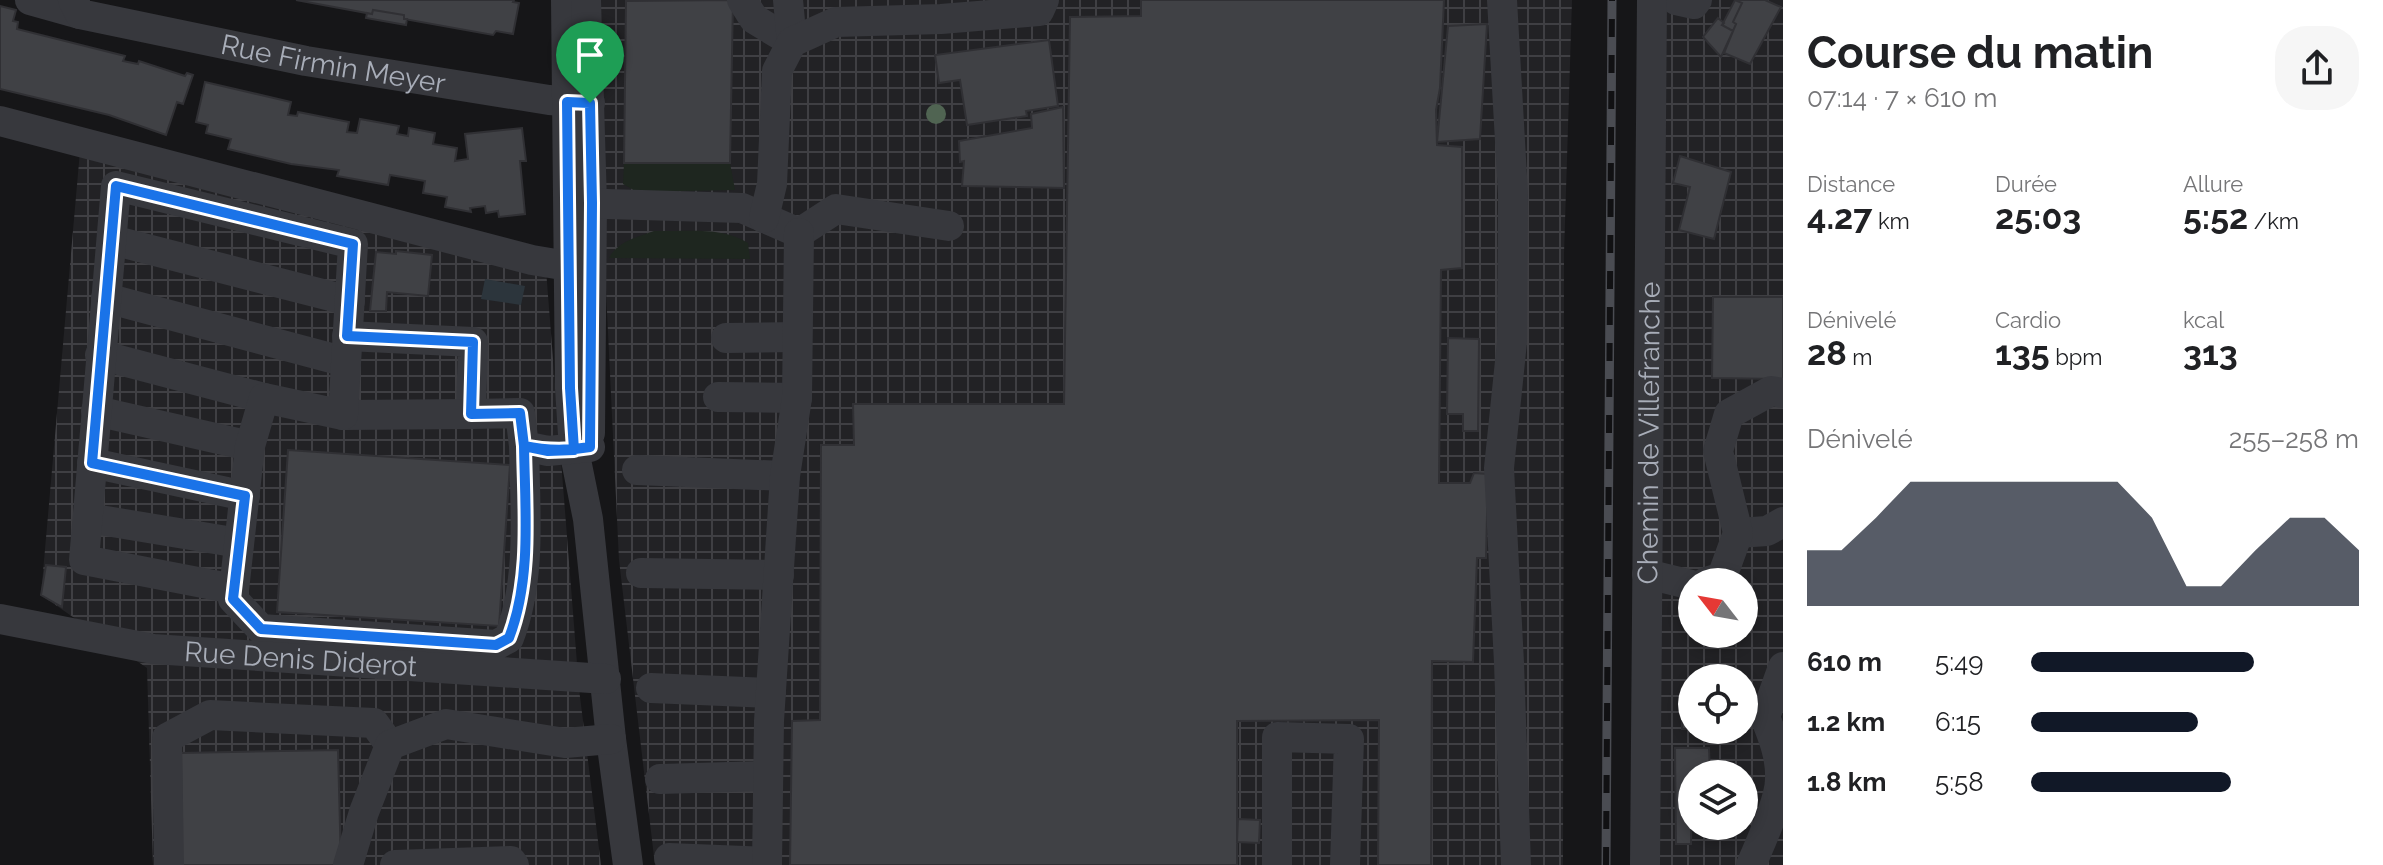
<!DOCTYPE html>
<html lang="fr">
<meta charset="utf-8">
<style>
:root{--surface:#fff;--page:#f6f6f6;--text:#202124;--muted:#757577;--accent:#111827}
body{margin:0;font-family:Raleway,sans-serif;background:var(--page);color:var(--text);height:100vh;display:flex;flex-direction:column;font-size:30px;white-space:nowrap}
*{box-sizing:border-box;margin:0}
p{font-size:26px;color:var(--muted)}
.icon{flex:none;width:44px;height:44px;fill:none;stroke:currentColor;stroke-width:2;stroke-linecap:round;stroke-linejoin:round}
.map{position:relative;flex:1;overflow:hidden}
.drawer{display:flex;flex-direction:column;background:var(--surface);width:600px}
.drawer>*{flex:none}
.needle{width:52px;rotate:301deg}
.tools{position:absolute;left:1678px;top:568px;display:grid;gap:16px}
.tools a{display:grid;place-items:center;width:80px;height:80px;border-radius:50%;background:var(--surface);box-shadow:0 4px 12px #0003;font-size:40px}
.pin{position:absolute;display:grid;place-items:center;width:68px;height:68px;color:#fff;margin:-82px -34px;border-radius:50% 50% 50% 0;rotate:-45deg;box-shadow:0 0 8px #0007}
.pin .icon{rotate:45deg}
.round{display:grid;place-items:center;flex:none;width:84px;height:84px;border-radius:32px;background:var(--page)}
.head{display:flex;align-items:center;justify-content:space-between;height:136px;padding:0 24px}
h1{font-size:44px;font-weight:700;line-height:60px}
.figures{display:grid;grid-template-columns:repeat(3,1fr);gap:12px;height:136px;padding:8px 24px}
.figures div{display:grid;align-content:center}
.figures b{font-size:34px;font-weight:700}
.figures small{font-size:22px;font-weight:400}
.figures p{font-size:22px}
.chart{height:224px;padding:16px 24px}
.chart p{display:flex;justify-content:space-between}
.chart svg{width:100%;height:144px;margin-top:8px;fill:var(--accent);opacity:.7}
ul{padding:0 24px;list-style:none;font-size:26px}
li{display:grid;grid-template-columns:128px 96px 1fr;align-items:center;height:60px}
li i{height:20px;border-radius:10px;background:var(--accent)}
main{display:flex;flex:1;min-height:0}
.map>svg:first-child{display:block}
.industrial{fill:url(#industrial-grid);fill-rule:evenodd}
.garden{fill:#1e261f}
.water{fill:#2c353c}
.building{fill:#404145;stroke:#303034;stroke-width:2}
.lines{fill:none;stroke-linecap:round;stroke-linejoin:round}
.minor{stroke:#37383d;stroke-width:30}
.rail-casing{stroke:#4a4c52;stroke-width:9}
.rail{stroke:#111113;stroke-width:6;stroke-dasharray:18;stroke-linecap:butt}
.tree{fill:#506452}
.route-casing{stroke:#fff;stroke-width:16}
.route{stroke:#1a73e8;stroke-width:10}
.labels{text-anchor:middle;stroke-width:6;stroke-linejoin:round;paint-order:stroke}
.street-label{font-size:28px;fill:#a8adb8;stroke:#111113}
</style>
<main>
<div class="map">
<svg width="1783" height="865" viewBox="0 0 1783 865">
<defs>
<pattern id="industrial-grid" width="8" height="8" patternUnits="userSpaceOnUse" patternTransform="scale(2)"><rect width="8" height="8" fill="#222225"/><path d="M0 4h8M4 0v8" fill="none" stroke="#3f3f43"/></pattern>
</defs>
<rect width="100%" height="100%" fill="#161618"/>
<path class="industrial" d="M592,0h980l-8,253 -1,612h-908l-36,-305z
M1661,0h122v865h-123zM1692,582h52v52h-52zM1692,678h52v52h-52zM1692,774h52v52h-52z
M80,151l466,119 33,419 22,176h-448l-6,-197 -106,-73z"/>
<path class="garden" d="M624,163h106l5,27 -98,2 -14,-8z
M654,231c30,1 68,-5 94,12l2,16 -141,-1c9,-17 29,-21 45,-27z"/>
<path class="water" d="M485,279l40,7 -4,19 -40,-6z"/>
<path class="building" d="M296,0h218l-1,2 6,1 -6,31 -17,-3 -3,4 -89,-16v-4l-31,-5 -1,4z
M733,0l-3,163h-106l2,-162z
M1141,0h303l-4,88 -4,22 1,35 25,2v121l-21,2 -2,213h31l4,-10 14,1 -2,84h-9l-4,104 -41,-1 -1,204h-53l1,-145 -142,1v144h-447l2,-144 28,-1 1,-275h33l-1,-41h211l6,-387 71,-1z
M1735,0l7,3 -9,19 3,2 -3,7 -11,-6z
M1735,0h30l16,7 -31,57 -26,-11 12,-29 -3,-2 9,-19z
M0,6l16,4 -3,11 5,1 -1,7 108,27 -2,5 15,3 1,-3 46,15 2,-3 6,2 -10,29 -6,-2 -11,33 -57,-20 -109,-26z
M373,10l31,5v4h3l-1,6 -40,-7 1,-5 5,1z
M1718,18l6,5 -2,2 11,6 -12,26 -18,-20z
M1487,24l-7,115 -43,3 11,-116z
M1049,40l9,66 -32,5 1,5 -60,9 -7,-45 -21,3 -4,-28z
M205,82l86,20 -3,13 9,1 1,-4 51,10 -2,10 10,1 3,-14 39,7 -2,8 11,2 1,-8 26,5 -2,11 24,4 -2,13 13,-2 -3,-25 57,-6 4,33h-6l5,53 -26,3 -1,-6 -12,2 -1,-7 -15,2 1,4 -26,-5 2,-10 -24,-4 2,-12 -35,-6 -2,10 -51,-9 2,-6 -48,-6 -63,-15 3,-10 -25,-6 2,-8 -12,-3z
M1063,107l1,81 -102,-2 2,-25 -4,1 -1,-21 73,-13 -1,-14z
M1680,156l51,16 -17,67 -35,-9 11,-43 -17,-4z
M396,251l36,4 -4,41 -41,-4 -1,19h-16l6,-59 20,2z
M1713,297h70v82l-71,-1z
M1448,338l31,1 -1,92h-15v-17h-16z
M288,450l222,15 -11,161 -222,-14z
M46,565l20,2 -4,40 -21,-12z
M1682,709h10v20h-10z
M1675,748h34l1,26h-18l-1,70h-15z
M338,750l3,115h-159l-1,-112z
M1238,819l22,1 -1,23 -22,-1z"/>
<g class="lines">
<g class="minor">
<path d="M30,0l50,14"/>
<path id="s1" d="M73,0l7,14 226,47 243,39 41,3"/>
<path d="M566,0l4,388 4,62 14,69 23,220 17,126"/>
<path d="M586,0l6,203 -2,230"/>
<path d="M742,0l12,19 38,23"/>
<path d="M788,0l4,42"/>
<path d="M1502,0l11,194 -1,148 -13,126 10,195 7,202"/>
<path d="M1676,0l18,4 3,-4"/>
<path d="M0,121l532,139 36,6"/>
<path d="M574,203l168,5 57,25 37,-24 113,17"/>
<path d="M764,218l8,-34 5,-113 15,-29 44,-20 105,-3 98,-8 5,-11"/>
<path d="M112,240l238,61"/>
<path d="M106,298l240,64"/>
<path d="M347,336l126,6 -2,72 49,-1 4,33 24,5 42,-4"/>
<path d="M726,338l71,-1"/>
<path d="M100,355l164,43"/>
<path d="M718,397l79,1"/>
<path d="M96,411l154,35"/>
<path d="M343,415l128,-1"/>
<path d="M92,463l153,33"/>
<path d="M637,470l148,6"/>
<path d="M88,518l151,25"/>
<path d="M1738,533l29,-2 16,-9"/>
<path d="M641,573l138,2"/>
<path d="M1647,574l45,11"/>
<path d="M1706,582l16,-5 16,-44 -20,-82 11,-37 42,-23 12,2"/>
<path d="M234,589l-150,-29 32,-374 237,58 -10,171 -79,-17 -14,48 -17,153 28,30 235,16 13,-7c23,-60 16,-129 15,-192"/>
<path id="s2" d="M0,619l153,30 453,30"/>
<path d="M651,688l120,5"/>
<path d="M660,779l107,-3"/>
<path d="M669,858l98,4"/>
<path d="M169,865l-2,-127 43,-23 164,8 16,22"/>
<path d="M348,865l16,-53 26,-67 56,-21 119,19 46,-4"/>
<path d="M395,865l116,-4 3,4"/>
<path d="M767,865l2,-144 16,-245 12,-78 2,-165"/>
<path d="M1277,865v-128l72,2 -4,126"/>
<path id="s3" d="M1645,865l7,-865"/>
<path d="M1751,865c9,-21 29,-64 29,-86 1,-22 -7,-42 -15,-62l18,-50"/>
</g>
<defs>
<path id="rail" d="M1606,865l6,-865"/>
</defs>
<use href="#rail" class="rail-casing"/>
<use href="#rail" class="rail"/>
</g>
<circle class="tree" cx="936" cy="114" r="10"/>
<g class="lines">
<defs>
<path id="route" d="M590,103l2,100 -2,244c-23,4 -43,4 -66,-1l-4,-33 -49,1 2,-72 -126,-6 6,-92 -237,-58 -24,277 153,33 -12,103 28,30 235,16 13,-7c23,-60 16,-128 15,-192l24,5 26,-1 -4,-62 -3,-286 23,1"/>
</defs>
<use href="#route" class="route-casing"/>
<use href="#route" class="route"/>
</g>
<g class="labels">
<g class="street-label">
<text dy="10" stroke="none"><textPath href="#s1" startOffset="274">Rue Firmin Meyer</textPath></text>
<text dy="10" stroke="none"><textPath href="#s3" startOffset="432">Chemin de Villefranche</textPath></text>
<text dy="10" stroke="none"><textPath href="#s2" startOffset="304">Rue Denis Diderot</textPath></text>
</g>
</g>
</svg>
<div class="tools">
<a><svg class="needle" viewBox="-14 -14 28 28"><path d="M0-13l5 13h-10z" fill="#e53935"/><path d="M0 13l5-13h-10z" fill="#757577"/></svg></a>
<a><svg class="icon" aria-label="locate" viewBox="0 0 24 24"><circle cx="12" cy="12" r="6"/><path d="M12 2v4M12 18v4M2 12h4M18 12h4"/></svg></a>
<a><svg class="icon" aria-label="layers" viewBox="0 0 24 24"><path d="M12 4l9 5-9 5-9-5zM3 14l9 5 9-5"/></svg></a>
</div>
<div class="pin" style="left:590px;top:103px;background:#1e9e55"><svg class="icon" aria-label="arrive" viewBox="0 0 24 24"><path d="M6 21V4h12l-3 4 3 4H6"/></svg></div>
</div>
<section class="drawer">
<div class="head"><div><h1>Course du matin</h1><p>07:14 · 7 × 610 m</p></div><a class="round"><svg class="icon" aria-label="share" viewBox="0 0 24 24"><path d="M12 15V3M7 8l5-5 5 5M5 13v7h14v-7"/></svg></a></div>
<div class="figures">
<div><p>Distance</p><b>4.27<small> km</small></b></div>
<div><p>Durée</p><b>25:03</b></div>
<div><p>Allure</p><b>5:52<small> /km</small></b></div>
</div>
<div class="figures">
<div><p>Dénivelé</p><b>28<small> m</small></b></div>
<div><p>Cardio</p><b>135<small> bpm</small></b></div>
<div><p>kcal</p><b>313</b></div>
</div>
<div class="chart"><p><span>Dénivelé</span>255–258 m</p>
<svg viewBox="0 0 160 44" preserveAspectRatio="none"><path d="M0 44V27L10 27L20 17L30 6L40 6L50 6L60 6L70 6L80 6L90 6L100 17L110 38L120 38L130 27L140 17L150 17L160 27V44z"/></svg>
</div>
<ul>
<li><b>610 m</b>5:49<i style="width:68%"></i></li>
<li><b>1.2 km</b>6:15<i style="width:51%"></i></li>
<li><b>1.8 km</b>5:58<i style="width:61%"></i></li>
</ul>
</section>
</main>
